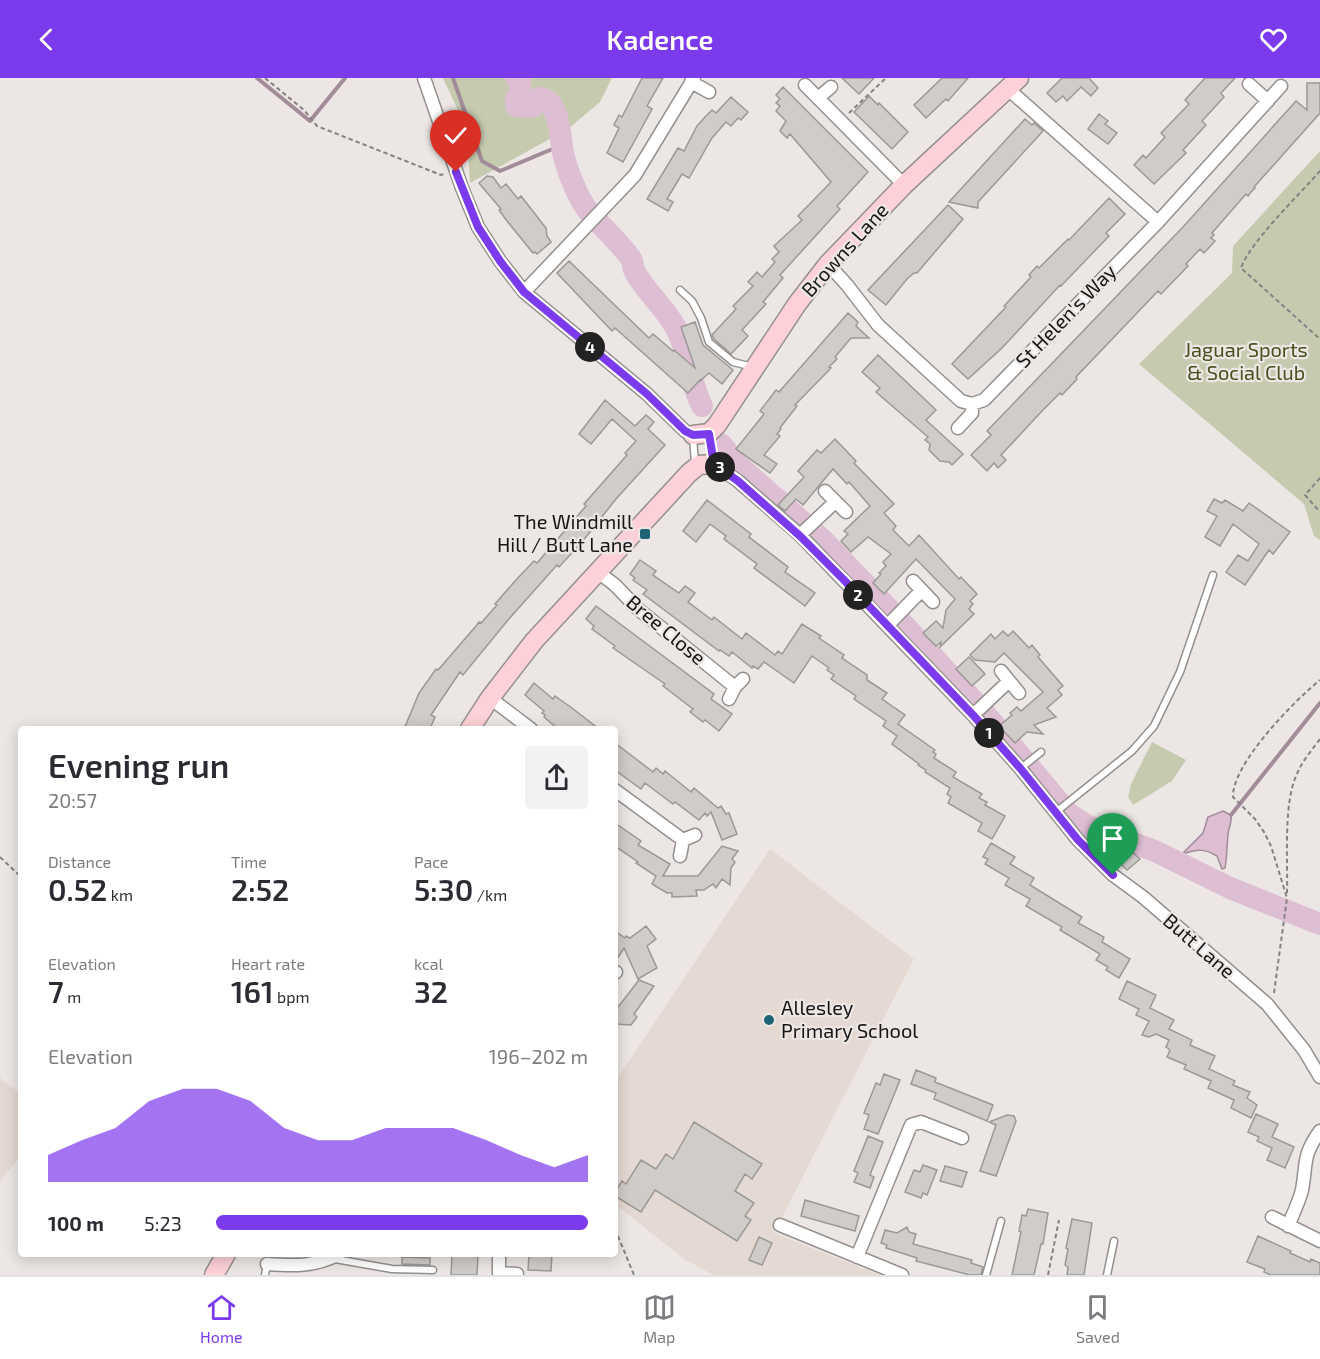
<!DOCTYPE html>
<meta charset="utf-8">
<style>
:root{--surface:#fff;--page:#f2f2f3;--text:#2b2b33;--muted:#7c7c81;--line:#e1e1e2;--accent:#7c3aed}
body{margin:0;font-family:"Exo 2",sans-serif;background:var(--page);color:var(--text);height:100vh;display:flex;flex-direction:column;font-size:22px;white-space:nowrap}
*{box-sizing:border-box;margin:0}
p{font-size:20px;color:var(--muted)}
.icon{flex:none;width:33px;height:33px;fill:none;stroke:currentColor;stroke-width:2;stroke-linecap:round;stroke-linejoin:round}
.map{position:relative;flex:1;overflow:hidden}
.sheet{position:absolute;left:18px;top:648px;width:600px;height:531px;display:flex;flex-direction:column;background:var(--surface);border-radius:6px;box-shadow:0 3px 15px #0003}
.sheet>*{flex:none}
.pin{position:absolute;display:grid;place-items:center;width:51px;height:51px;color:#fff;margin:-62px -26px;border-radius:50% 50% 50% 0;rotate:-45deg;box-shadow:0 0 6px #0007}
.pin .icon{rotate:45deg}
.km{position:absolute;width:30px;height:30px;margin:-15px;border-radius:50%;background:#222;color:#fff;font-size:16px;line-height:30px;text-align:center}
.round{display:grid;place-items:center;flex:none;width:63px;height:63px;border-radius:6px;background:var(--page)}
.overview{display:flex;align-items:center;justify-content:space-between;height:102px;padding:0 30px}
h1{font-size:33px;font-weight:600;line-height:45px}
.stats{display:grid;grid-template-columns:repeat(3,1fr);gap:9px;height:102px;padding:6px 30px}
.stats div{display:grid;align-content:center}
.stats b{font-size:30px;font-weight:600}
.stats small{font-size:16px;font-weight:400}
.stats p{font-size:16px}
.chart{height:168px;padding:12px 30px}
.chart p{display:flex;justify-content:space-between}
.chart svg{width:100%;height:108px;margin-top:6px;fill:var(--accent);opacity:.7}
ul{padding:0 30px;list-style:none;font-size:20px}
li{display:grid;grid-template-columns:96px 72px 1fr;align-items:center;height:45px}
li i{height:15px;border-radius:8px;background:var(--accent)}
header{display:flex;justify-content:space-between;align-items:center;height:78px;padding:0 30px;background:var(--accent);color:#fff;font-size:27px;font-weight:600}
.dock{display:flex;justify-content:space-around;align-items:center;height:84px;border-top:2px solid var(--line);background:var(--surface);font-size:16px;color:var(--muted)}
.dock a{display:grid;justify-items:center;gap:3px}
.dock .on{color:var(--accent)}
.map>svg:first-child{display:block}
.built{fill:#e5d9d3}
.green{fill:#c6cbb0}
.water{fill:#ddbed2;stroke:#a28c99;stroke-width:1.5}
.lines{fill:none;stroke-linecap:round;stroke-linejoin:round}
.stream{stroke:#a28c99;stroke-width:4}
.river{stroke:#ddbed2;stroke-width:22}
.building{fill:#cfccc9;stroke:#9b9995;stroke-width:1.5}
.lane-casing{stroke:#94908e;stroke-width:9}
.street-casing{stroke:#94908e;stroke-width:15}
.secondary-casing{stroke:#94908e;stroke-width:21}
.path{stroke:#868281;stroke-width:2;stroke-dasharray:4.5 3;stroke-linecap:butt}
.lane{stroke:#fff;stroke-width:6}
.street{stroke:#fff;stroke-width:12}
.secondary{stroke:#fdd1d7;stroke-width:18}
.route-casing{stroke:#fff;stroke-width:12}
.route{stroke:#7c3aed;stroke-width:8}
.poi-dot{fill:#1e6474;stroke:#ece7e5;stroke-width:2}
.labels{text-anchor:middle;stroke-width:4.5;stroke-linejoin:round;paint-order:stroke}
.street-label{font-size:20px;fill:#181615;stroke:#ece7e5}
.park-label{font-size:20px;fill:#484f1b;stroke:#ece7e5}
.poi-label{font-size:20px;fill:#181615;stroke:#ece7e5;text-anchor:end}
</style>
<header><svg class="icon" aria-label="back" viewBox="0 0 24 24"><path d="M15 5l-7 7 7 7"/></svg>Kadence<svg class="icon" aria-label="heart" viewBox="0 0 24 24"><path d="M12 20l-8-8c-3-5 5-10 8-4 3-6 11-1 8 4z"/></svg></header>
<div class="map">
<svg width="1320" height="1197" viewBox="0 0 1320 1197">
<rect width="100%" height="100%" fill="#ece7e5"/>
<path class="built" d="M770,771l144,110 -140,274 106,42h-167l-29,-16 -69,-55v-122z
M0,1000l21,16v62l-21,25z"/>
<path class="green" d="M443,0h169l-12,24 -32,27 -98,54 -3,-53z
M1320,73v389l-6,-4 -10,-32 -165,-140 93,-91 1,-27z
M1152,664l34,18 -14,21 -39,24 -5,-8 3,-13z"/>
<path class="water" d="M1223,733l8,4c1,7 -2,12 -3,19 -1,11 -1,23 -3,34l-3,1 -5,-13c-10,-6 -19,-8 -31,-3l-2,-1 19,-19 5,-16z"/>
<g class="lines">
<path class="stream" d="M257,0l53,43 35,-43
M453,0l29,83 18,10 62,-26
M1231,737l89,-112"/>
<path class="river" d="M516,0l4,4 1,12 -5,4v8l16,1 8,-9c20,3 20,39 23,55 4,17 15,46 26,59 13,15 28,28 40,44 5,5 3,11 6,16 11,20 30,36 41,56 13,24 13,53 26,78
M722,367l15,19 87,77 82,86 81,89 82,98 19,12 67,25 75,37 90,36"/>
</g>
<path class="building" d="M642,0h21l-16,28 5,3 -29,53 -16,-9 12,-25 -5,-3 5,-10 3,2z
M842,0h32l-15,16z
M942,0h26l-20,23 -2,-2 -20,19 -12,-13z
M1062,0h27l9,10 -7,8 -10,-9 -14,14 -4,-5 -7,6 -9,-9z
M1205,0h30l-14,15 3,4 -22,24 4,4 -23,25 3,3 -32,31 -20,-19 9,-10 3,3 19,-21 -4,-4 28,-29 -4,-4z
M1307,5h13v30l-66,74 1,1 -4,4 -3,4 -2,-2 -34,39 2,2 -3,3 4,3 -11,12 -4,-4 -14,15 2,2 -27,28 -3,-3 -82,86 1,2 -15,16 -2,-2 -17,17 -42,45 5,5 -8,8 -4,-5 -7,8 -16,-16 20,-20 -4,-4 196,-204 113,-126 11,9z
M783,9l85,85 -31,34 3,3 -60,66 3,3 -20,24 3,2 -24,26 6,6 -17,18 -17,-15 -2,-4 24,-26 -3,-3 20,-20 -5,-4 9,-10 5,5 13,-15 -3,-3 7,-7 -5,-6 28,-26 -4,-4 33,-34 -41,-48 -3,4 -7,-7 6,-10 -10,-10 4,-5 -4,-3 4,-4 -4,-4z
M869,18l9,9 1,-2 29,29 -16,17 -38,-37z
M731,19l17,15 -7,8 -3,-2 -7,8 -5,-4 -14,16 -23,40 -7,-4 -15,25 6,3 -5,9 -21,-12 31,-51 6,3 13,-25 8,-9 7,-7 4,3z
M1099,36l9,7 -3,3 12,9 -9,11 -20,-15z
M1025,41l7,6 2,-2 9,8 -65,71v6l-29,-6z
M487,98l6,1 8,11 5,-4 12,15 3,-3 25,32 1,8 4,6 -14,12 -2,-2 -2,1 -26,-32 -8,-11 2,-1 -22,-26z
M1109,120l16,16 -19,19 3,3 -48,50 -1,-1 -58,63 -34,31 -16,-15 54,-57 -2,-1 27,-29 -2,-2 8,-9 2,2 29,-29 1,1z
M948,127l15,14 -46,54h-3l-7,6 -21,26 -18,-15z
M569,183l80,77 4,-4 20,17 1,-1 21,18 -14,-41 14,-5 8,23 30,25 -11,14 -13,-11 -9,8v-1l-12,13 -73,-65 -3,3 -55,-58z
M848,235l10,9 -2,4 13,12h-18l-16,19 2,2 -8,8 2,1 -36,37 2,1 -17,22 1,1 -4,5 3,2 -16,19 13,9 -7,9 -34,-24 28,-35 -4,-3 16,-21 3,2z
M878,277l58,55 -10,10 37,34 -11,11 -3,-3 -9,-1 -11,-11 1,-6 -5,-4 3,-3 -52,-45 4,-4 -18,-16z
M605,322l30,26 11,-11 8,7 -6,7 17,16 -49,54 -34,43 -23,25 -2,-2 -49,55 -45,55 -3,-3 -29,43 4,2 -5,12h-26l15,-36 17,-24 2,1 38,-44 3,-4 2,1 16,-18 -2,-1 20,-23 19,-20 3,2 49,-57 -2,-2 43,-49 -2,-2 11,-12 -24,-22 -21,25 -12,-10z
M835,361l21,22 -2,2 40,41 -10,9 12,13 -3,4 16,16 10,-11 40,44 2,-2 16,17 -7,7 3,3 -4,5 5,5 -34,33 1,-5 -5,4 -13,-13 13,-12 7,7 3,-18 9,-11 -39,-40 -32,35 -11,-11 8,-9 -2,-1 7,-7 -3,-4 8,-8 -23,-17 -17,15 -10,-11 7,-7 -4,-3 26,-25 -21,-24 -2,2 -14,-15 -30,36 -7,-6 -11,12 -7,-6 26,-28 -6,-6 19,-21 4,3z
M1214,421l8,4 3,-3 18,11 6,-8 41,29 -17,22 -4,-4 -24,35 -19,-13 12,-17 10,6 11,-17 -26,-20 -13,22 -15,-9 12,-21 -10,-5z
M707,422l44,34 -2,3 39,30 -3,5 30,21 -10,13 -51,-38 3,-4 -33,-25 2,-3 -16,-12 -14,18 -13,-11z
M640,482l16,11 -3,4 26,18 6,-7 10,7 -7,9 24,18 2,-3 28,22 4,-6 29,22 3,-4 4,3 20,-30 19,12 -2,2 25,17 -2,3 25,17v5l20,13 -5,6 23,16 -7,9 37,26 -2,2 3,2 -2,4 22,14 -3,5 29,17 -3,4 8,4 -2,3 20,11 -13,23 -14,-8 4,-8 -34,-20 3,-6 -4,-3 3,-6 -25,-16 1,-2 -8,-5 1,-1 -27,-20 5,-8 -14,-10 3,-5 -32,-22 2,-3 -25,-17 3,-4 -7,-5 2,-2 -17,-12 -18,27 -30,-21 -6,7 -5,-3 -1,2 -20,-16 -3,4 -9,-6 -1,1 -76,-57 4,-4 -14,-10 2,-2 -5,-4z
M596,528l118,88 -3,5 21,15 -13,17 -14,-11 -2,2 -13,-10 3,-3 -30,-23 2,-2 -52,-36 2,-2 -23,-17 2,-3 -8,-7z
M1003,553l5,5 5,-5 16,17 3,-3 8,10 -2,2 25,29 -5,4 4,5 -15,13 9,9 -22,8 9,9 -16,-2 -12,11 -16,-17 13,-11 -2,-2 7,-6 4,4 22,-19 -39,-39 -9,9 -20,-2 -5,-5 21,-21 4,5z
M969,579l16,17 -13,12 -16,-17z
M534,605l19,16 2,-3 17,12 27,21h-41l-14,-12 1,-2 -3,-2 2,-2 -19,-16z
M615,665l38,29 3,-4 7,6 2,-3 26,21 3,-4 24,20 3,-2 5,8 3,-1 8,21 -15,6 -11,-28 -4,4 -2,-3 -6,7 -24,-18 -2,2 -28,-21 -4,6 -26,-19z
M615,745l26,18 -3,4 32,19 -7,12h35l24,-30 16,5 -6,8 3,3 -4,6 -1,17 -8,-6 -6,9 -3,-4 -9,6h-8l1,6 -25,1v-4h-5l-15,-9 4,-8 -20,-13 2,-1 -23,-16z
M1121,764l19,17 -13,11 -18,-17z
M991,765l24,14 -5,7 24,14 -4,7 52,32 -4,6 26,14 -2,5 28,17 -11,19 -13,-8 2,-3 -12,-7 4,-6 -40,-24 2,-3 -36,-21 4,-7 -25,-14 4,-7 -24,-14 3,-5 -5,-2z
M646,848l10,13 -9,7 10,22 -19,11 -14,-31 -9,14v-31l10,7 1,-2 4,2z
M639,902l15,6 -20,28 3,3 -6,8 -16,-1v-13z
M1127,903l29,14 -6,13 24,12 -5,9 23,11 -2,5 25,11 -6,13 26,12 -2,4 17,7 -3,6 10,7 -6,13 -20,-10 3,-8 -26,-12 3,-7 -27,-12 2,-4 -19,-8 3,-7 -4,-3 3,-7 -13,-6 -7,3 -7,-2 7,-14 -13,-6 3,-6 -20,-10z
M916,992l20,8 -1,4 58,23 -6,16 -53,-22 2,-6 -25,-9z
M884,996l16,6 -22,54 -14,-5 5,-14 -5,-2 12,-30 4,2z
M1256,1036l22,10 -6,13 22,10 -9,21 -18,-8 5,-12 -15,-7 2,-4 -11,-5z
M1007,1037l7,1 2,5 -20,55 -16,-5 16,-46 -7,-3z
M694,1044l68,42 -10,15 -7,-5 -10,17 19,12 -9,13 6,4 -14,21 -82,-51 -14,22 -26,-16v-4l7,-11 4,3 15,-24 15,9 10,-15 7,5z
M868,1058l15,6 -13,33 4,2 -4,11 -16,-6 4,-9 -4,-2z
M923,1087l14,5 -10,25 -4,-2 -2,5 -16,-6 9,-22 6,2z
M945,1088l22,6 -5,15 -22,-6z
M805,1122l54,16 -4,15 -54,-15z
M1028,1131l20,4 -5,31h-2l-7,31h-22l9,-43 -2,-1 3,-16 4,1z
M1072,1141l20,4 -8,52h-17l1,-8 -3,-2 3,-16 -2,-1z
M907,1149l2,5 7,2 -3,10 59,16 -1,3 12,4 -2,8h-11l-54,-14 1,-3 -31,-10 1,-3 -6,-2 4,-13 12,3z
M1258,1158l33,15 -1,2 20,9 1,-3 9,4v12h-49l-7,-3 1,-3 -18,-7z
M759,1159l13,6 -10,22 -13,-5z
M452,1176h26l-1,21h-26z
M529,1176h23l-1,17 -23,-1z
M402,1179l28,1v7l-28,-1z"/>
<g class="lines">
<defs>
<path id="lane" d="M680,212l12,11 9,17 8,24 24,20 20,5
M709,356l4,28
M693,360l2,25
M1021,690l20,-16
M1056,734l76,-61 22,-25 26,-54 33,-97
M335,1181l57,10 41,1
M265,1197l2,-11
M986,1197l15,-54
M1107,1197l7,-34"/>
<path id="street" d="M424,0l38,110 16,39 22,34 24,31 123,102 38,37 8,4
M691,4l18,10
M1249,6l19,17
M805,7l99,100
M1008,11l150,133
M818,20l13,-11
M828,186l19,21 31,40 83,76 11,3 12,-4 174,-178 123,-136
M524,214l111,-117 59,-97
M958,350l14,-15v-9
M714,386l24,17 62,54 173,180 47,53 58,72 35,35 30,22 124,107 37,46 16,27
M825,413l21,21
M800,457l35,-33
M598,494l17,13 23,24 97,78
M913,503l20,21
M888,547l33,-34
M1001,593l18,22
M490,620l41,31
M729,621l6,-12 8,-8
M973,637l36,-34
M615,712l68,50
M680,778l3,-16 12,-5
M615,895l1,-1
M1272,1139l48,24
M780,1147l122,50
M1288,1148c5,-12 11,-24 14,-36 5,-27 0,-34 18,-59
M857,1179l54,-132 10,-3 41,16
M267,1186c26,2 48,3 72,-10
M499,1195l18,1
M499,1197v-21"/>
<path id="secondary" d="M693,357l16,-2 8,-8 80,-121 31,-40 76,-79 115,-107
M470,651l20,-31 44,-57 155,-168 10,-8 15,-1
M214,1197l12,-21"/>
</defs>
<use href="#lane" class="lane-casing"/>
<use href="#street" class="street-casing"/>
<use href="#secondary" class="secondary-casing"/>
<path class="path" d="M265,0l39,32 13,16 124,49 3,-1
M849,35l37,-35
M1320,93c-20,23 -70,71 -79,97l79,71
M1320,400l-15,17 15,17
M0,779l21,20
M1287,815c1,-33 -4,-90 10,-119 5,-13 15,-24 23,-35
M1274,915l13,-95 -16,-52 -7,-14 -9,-13 -22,-22c-1,-33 61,-96 87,-117
M615,1151l19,46
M1048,1197l11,-55"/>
<use href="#lane" class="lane"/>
<use href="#street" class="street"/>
<use href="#secondary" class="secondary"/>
</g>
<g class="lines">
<defs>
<path id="route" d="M456,94l22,55 22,34 24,31 123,102 38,37 8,4 16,-1 5,30 24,17 62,55 44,44 129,135 47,53 58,72 35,35"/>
</defs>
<use href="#route" class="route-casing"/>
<use href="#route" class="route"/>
</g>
<g class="poi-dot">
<rect x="639" y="450" width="12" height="12" rx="3"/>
<circle cx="769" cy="942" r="6"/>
</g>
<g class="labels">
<g class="street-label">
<text transform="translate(845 172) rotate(-48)" y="7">Browns Lane</text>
<text transform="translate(1066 238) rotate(-46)" y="7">St Helen's Way</text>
<text transform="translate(666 552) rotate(40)" y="7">Bree Close</text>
<text transform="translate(1199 868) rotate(41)" y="7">Butt Lane</text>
</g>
<g class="park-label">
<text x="1246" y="279">Jaguar Sports<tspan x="1246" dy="23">&amp; Social Club</tspan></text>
</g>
<g class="poi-label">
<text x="633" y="451">The Windmill<tspan x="633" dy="23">Hill / Butt Lane</tspan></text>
<text x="781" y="937" text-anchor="start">Allesley<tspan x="781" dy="23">Primary School</tspan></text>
</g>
</g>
</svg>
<div class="pin" style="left:1113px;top:797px;background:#1e9e55"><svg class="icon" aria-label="arrive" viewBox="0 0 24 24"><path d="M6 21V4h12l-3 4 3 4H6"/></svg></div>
<div class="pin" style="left:456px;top:94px;background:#d93025"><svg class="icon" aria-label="check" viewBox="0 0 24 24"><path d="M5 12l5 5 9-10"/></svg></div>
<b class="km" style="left:989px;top:655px">1</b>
<b class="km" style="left:858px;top:517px">2</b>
<b class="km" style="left:720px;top:389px">3</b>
<b class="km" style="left:590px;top:269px">4</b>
<section class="sheet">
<div class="overview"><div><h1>Evening run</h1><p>20:57</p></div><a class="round"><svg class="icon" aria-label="share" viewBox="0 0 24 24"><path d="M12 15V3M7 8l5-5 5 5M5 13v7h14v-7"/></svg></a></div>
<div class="stats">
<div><p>Distance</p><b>0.52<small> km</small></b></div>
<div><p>Time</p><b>2:52</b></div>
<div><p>Pace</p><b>5:30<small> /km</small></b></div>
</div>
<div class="stats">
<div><p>Elevation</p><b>7<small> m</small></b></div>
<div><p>Heart rate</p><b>161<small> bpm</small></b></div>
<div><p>kcal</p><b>32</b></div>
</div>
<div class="chart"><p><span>Elevation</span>196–202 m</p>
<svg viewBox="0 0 160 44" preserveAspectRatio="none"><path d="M0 44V33L10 27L20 22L30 11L40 6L50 6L60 11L70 22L80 27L90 27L100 22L110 22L120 22L130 27L140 33L150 38L160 33V44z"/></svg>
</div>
<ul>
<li><b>100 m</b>5:23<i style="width:100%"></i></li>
</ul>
</section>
</div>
<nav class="dock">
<a class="on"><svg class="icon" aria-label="home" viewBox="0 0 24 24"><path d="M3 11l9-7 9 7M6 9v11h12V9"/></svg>Home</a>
<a><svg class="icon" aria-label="map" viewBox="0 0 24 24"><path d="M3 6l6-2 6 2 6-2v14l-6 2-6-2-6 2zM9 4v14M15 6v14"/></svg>Map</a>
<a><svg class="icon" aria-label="saved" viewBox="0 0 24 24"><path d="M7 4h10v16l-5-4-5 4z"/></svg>Saved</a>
</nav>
